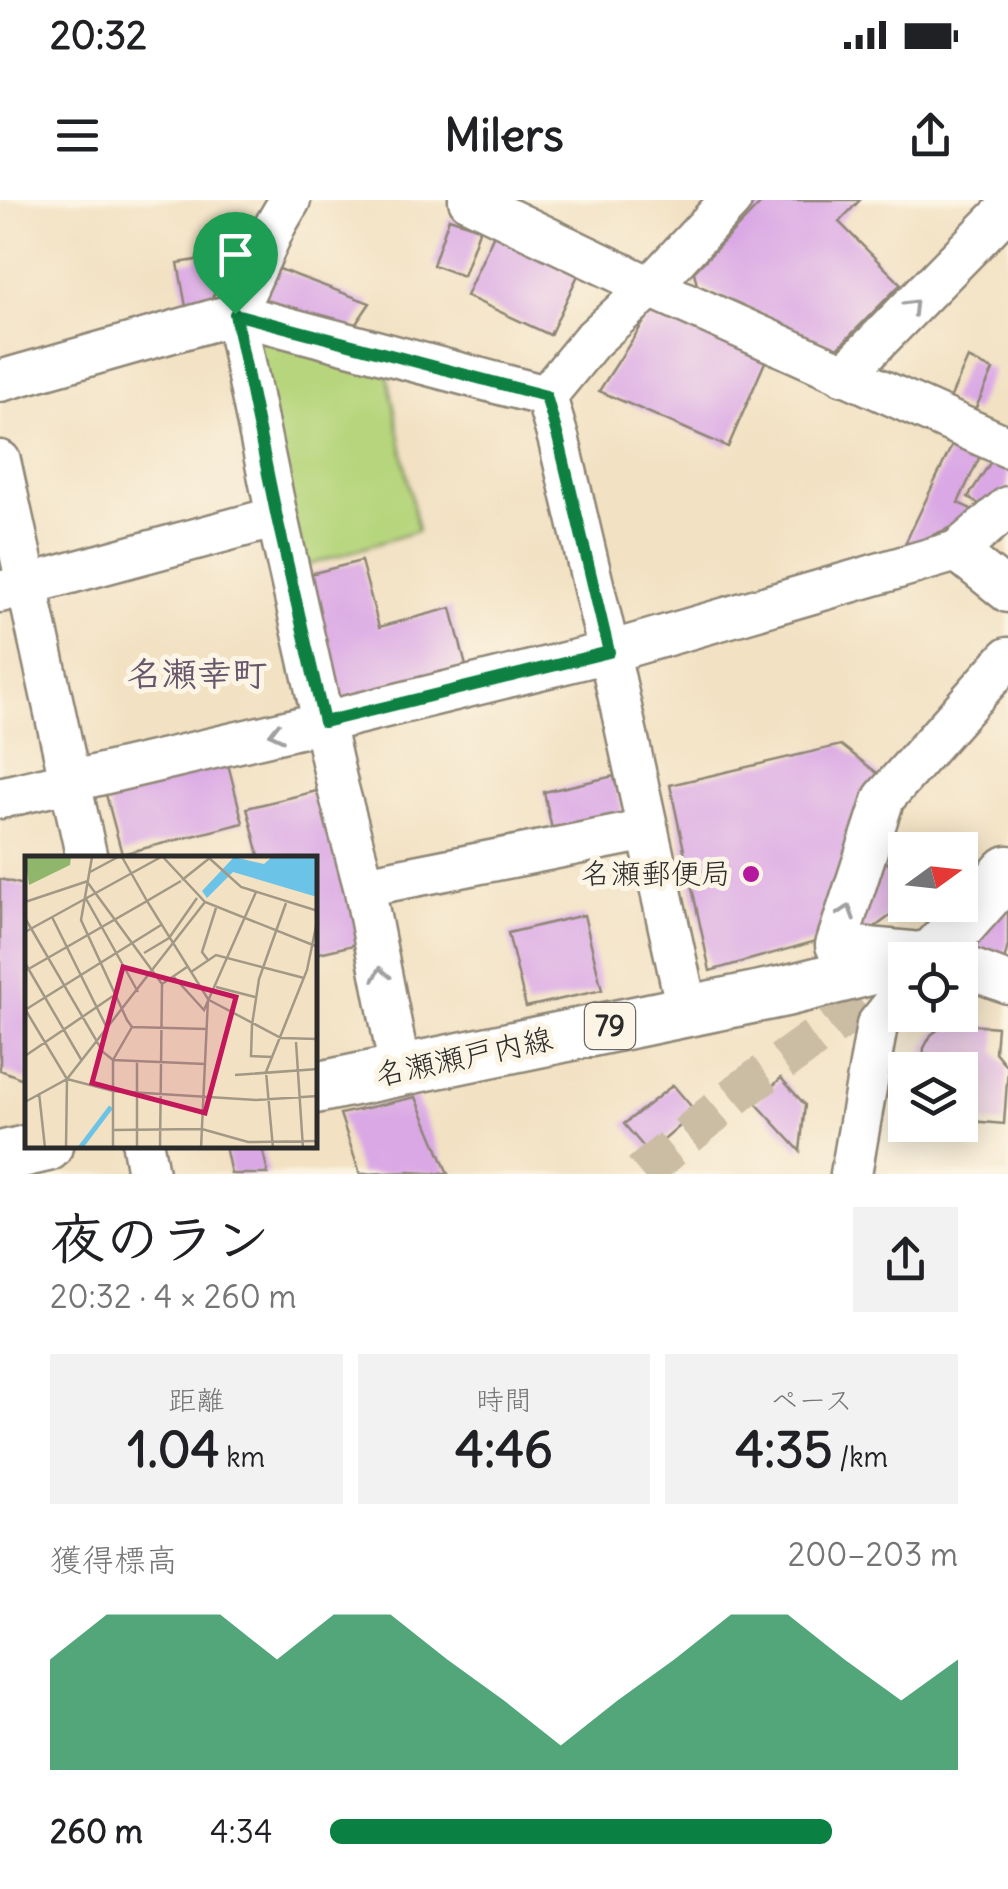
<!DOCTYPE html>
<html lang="ja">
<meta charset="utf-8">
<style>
:root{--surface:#fff;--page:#f2f2f2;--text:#202124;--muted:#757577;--accent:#0b8043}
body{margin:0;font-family:Delius,"Klee One",sans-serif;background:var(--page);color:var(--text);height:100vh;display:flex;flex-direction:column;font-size:38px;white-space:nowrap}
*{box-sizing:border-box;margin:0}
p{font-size:32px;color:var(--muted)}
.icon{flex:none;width:55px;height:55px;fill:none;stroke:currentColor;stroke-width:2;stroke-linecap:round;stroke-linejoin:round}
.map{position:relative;height:974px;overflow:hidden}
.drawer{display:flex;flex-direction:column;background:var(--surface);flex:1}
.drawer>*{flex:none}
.needle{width:65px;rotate:75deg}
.fabs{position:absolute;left:888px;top:632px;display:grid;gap:20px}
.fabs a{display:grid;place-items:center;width:90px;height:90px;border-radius:0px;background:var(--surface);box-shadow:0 5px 25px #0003;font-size:50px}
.pin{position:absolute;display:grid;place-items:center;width:85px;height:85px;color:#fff;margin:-102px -42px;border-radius:50% 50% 50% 0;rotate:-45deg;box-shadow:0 0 10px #0007}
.pin .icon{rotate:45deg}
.round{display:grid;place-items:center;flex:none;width:105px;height:105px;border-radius:0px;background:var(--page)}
.overview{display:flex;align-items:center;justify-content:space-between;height:170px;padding:0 50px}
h1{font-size:55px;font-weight:700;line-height:75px}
.metrics{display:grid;grid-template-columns:repeat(3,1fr);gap:15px;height:170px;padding:10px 50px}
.metrics div{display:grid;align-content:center;border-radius:0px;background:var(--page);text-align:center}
.metrics b{font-size:50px;font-weight:700}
.metrics small{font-size:28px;font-weight:400}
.metrics p{font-size:28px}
.chart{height:280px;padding:20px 50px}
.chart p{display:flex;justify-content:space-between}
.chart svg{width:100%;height:180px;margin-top:10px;fill:var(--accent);opacity:.7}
ul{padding:0 50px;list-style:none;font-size:32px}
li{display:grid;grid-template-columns:160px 120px 1fr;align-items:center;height:75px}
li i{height:25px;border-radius:12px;background:var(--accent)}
.status{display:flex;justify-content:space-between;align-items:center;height:70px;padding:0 50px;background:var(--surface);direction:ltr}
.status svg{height:28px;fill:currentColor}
header{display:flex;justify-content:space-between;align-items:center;height:130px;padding:0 50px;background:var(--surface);font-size:45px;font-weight:700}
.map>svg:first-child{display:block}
.green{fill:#b6d57c;stroke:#708054;stroke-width:2.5}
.building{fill:#daa8e5}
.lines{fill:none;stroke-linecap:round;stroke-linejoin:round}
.minor-tunnel{stroke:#cabda4;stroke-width:40;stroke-dasharray:40 20;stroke-linecap:butt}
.minor-casing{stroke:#8e8676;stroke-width:45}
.major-casing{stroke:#8e8676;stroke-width:55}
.minor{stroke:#fff;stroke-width:40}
.major{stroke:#fff;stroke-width:50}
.oneway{stroke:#a0a0a0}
.route-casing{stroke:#fff;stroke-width:20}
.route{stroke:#0b8043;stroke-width:12}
.poi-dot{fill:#b5179e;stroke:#fcf5e5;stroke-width:4}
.labels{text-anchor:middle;stroke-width:10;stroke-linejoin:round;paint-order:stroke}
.shield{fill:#fcf5e5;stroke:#6a6863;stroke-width:2.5}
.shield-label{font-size:28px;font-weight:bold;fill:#2b2b2b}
.poi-label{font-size:30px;fill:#2b2b2b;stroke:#fcf5e5;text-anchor:end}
.street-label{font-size:30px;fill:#2b2b2b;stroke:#fcf5e5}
.quarter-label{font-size:35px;font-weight:bold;fill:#68576c;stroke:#fcf5e5}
.inset-river{fill:none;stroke:#6bc3e8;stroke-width:5}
.inset-road{fill:none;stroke:#a29886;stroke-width:2.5}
.view{fill:#c2185b;fill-opacity:0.15;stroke:#c2185b;stroke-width:5}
.inset-edge{fill:none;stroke:#2b2b2b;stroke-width:5}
</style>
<div class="status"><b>20:32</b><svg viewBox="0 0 49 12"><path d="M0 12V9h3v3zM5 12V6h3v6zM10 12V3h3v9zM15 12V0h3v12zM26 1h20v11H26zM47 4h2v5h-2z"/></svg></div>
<header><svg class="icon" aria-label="menu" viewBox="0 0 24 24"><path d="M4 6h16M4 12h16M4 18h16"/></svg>Milers<svg class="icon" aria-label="share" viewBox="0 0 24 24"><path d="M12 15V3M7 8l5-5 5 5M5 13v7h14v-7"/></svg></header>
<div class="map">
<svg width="1008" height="974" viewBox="0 0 1008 974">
<rect width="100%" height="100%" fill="#fcf5e5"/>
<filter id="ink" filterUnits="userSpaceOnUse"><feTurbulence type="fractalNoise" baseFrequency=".01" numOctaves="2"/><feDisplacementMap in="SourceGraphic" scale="20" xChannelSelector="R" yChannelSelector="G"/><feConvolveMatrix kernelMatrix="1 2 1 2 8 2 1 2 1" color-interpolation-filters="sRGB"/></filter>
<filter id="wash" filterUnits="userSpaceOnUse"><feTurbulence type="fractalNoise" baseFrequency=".0048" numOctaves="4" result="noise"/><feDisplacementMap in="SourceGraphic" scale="40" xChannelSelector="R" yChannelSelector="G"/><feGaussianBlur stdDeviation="2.25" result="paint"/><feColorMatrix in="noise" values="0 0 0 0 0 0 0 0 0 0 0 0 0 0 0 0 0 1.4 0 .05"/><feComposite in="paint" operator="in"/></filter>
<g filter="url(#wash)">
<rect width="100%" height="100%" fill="#f2e1c2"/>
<path class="green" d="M247,129l139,36 32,166 -121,38z"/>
<g id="blocks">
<path class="building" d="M764,0h96l-21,22 62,62 -64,65 -140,-64 -3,-13z
M449,18l31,10 -17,48 -30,-11z
M494,34l85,39 -29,62 -84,-39z
M203,46l27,16 -18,36 -26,9 -8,-44 18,-3z
M274,67l96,36 -21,31 -87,-33z
M673,107l95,48 -40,92 -129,-56 52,-80z
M968,158l25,12 -19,42 -25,-11z
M954,241l27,13 -23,49 24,11 -79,34z
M992,260l16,10v16l-17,26 -23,-15z
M361,361l18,66 72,-19 15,58 -127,34 -33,-125z
M841,545l40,31 -54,162 -117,33 -40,-186z
M226,556l17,67 -121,31 -18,-67z
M614,576l10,42 -71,16 -9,-42z
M325,589l37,154 -47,11v-95h-55l-13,-51z
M885,660l20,25v20l-52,38z
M0,679l28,7v195l-28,-11z
M1008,702v43l-6,25 -21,-6 -9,-18z
M584,715l18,75 -76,17 -18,-74z
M955,823l42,4 -2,25 13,16 -4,56 -44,-4v-50h-38l2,-22 7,-13 10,-8z
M781,878l24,27 -5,46 -45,-49z
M673,885l23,27 -47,41 -25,-29z
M416,897l32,77 -40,-2 -48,2 -20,-60z
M225,946h37l6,28h-37z"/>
</g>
</g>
<g filter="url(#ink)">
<use href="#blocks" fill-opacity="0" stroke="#8e8676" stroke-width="2.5"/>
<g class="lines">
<path class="minor-tunnel" d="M641,974l93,-78 171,-122"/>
<defs>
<path id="minor" d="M290,0l-14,24 -41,90 42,203 61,271 26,98 36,184
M469,0l181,87 358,160
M844,175l164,-167
M0,181l235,-67 311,82
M0,261l87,398
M957,351l51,41
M0,392l277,-75
M0,598l324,-76 285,-70 348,-101 51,-44
M364,686l284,-56
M911,752l-75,-7 48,-147 124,-140
M960,765l48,18
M687,810l-78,-358 -50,-211 -13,-45 45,-55 59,-54 81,-87
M143,946l5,28
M851,974l26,-149 28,-35"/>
<path id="major" d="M909,760l25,-6 74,-83
M315,888l470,-97 120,-30
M0,957l47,-11"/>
</defs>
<use href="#minor" class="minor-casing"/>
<use href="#major" class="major-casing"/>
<use href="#minor" class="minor"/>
<use href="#major" class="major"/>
</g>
<defs><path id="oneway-chevron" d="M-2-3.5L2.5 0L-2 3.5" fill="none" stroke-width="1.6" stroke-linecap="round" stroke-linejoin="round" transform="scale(2.5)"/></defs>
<g class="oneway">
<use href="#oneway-chevron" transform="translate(912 106) rotate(-46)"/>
<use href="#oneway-chevron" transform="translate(276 533) rotate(167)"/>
<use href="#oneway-chevron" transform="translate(847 712) rotate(-72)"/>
<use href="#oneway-chevron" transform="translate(381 774) rotate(-101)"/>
</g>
</g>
<g class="lines" filter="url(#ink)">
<defs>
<path id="route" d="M235,114l311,82 13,45 50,211 -285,70 -47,-204z"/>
</defs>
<use href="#route" class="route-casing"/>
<use href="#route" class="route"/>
</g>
<circle class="poi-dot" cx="751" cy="674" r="10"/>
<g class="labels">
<rect class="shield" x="585" y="803" width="50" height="46" rx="8"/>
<g class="shield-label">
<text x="610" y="836">79</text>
</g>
<g class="poi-label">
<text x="731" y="684">名瀬郵便局</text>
</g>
<g class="street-label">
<text transform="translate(464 857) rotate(-12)" y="10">名瀬瀬戸内線</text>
</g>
<g class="quarter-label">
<text x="197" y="486">名瀬幸町</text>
</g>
</g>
<g transform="translate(25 656)">
<rect width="292" height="292" fill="#f2e1c2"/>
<path d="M0,1h46l-1,8 -41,20z" fill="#90b66c"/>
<path d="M209,1l30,7 8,-7h45v40l-84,-25 -26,26 -5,-7z" fill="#6bc3e8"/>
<path class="inset-river" d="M55,292l31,-41"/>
<path class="inset-road" d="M67,1l-11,63 46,100 5,7 75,2M138,1l42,45 113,45M183,1l33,30 77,24M65,16l28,-15M157,24l29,-23M156,25l-34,20 61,98 -7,149M63,27l74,101 -2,164M60,41l53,95M0,46l63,-21M27,61l55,111M0,62l78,134 10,8 92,4M0,76l136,-75M119,97l25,-15 28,-40M183,104l-6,-8 14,-44M0,107l57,98M0,115l122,-70 -25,-44M166,116l25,-17 88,23M148,120l31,34 52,-118M137,128l25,-17M191,131l39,10M184,144l72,38 37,1M0,153l42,70 -1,69M0,154l136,-85M271,186l7,106M0,200l88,-60M248,201l-22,-1 1,-31 7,-46 27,-76M210,219l83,-6M42,223l46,12 143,9 62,-4M14,237l6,55M0,246l42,-23 138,-177M88,274l89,-1 46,13 70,-1M88,292v-88l19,-33M112,292v-87M248,292l-7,-76 41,-102 11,-53"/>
<path class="view" d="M98,111l113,30 -31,116 -113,-30z"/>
<rect width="292" height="292" class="inset-edge"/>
</g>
</svg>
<div class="fabs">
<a><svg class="needle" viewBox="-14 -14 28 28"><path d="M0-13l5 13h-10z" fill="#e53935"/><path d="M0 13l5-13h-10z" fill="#757577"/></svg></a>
<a><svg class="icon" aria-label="locate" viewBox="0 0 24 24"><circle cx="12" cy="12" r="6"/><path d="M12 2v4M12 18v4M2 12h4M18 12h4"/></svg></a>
<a><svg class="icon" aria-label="layers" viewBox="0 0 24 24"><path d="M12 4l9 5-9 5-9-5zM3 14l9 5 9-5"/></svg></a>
</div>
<div class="pin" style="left:235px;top:114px;background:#1e9e55"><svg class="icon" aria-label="arrive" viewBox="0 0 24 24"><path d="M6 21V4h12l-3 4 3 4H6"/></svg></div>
</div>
<section class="drawer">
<div class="overview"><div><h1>夜のラン</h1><p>20:32 · 4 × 260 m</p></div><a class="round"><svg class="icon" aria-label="share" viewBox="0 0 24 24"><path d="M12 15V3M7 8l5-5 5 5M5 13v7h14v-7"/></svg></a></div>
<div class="metrics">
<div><p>距離</p><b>1.04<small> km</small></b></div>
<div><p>時間</p><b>4:46</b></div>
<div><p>ペース</p><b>4:35<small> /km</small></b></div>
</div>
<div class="chart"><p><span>獲得標高</span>200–203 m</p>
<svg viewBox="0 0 160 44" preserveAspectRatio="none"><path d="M0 44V17L10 6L20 6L30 6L40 17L50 6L60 6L70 17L80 27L90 38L100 27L110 17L120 6L130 6L140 17L150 27L160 17V44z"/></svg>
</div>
<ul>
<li><b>260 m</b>4:34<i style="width:80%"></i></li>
</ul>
</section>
